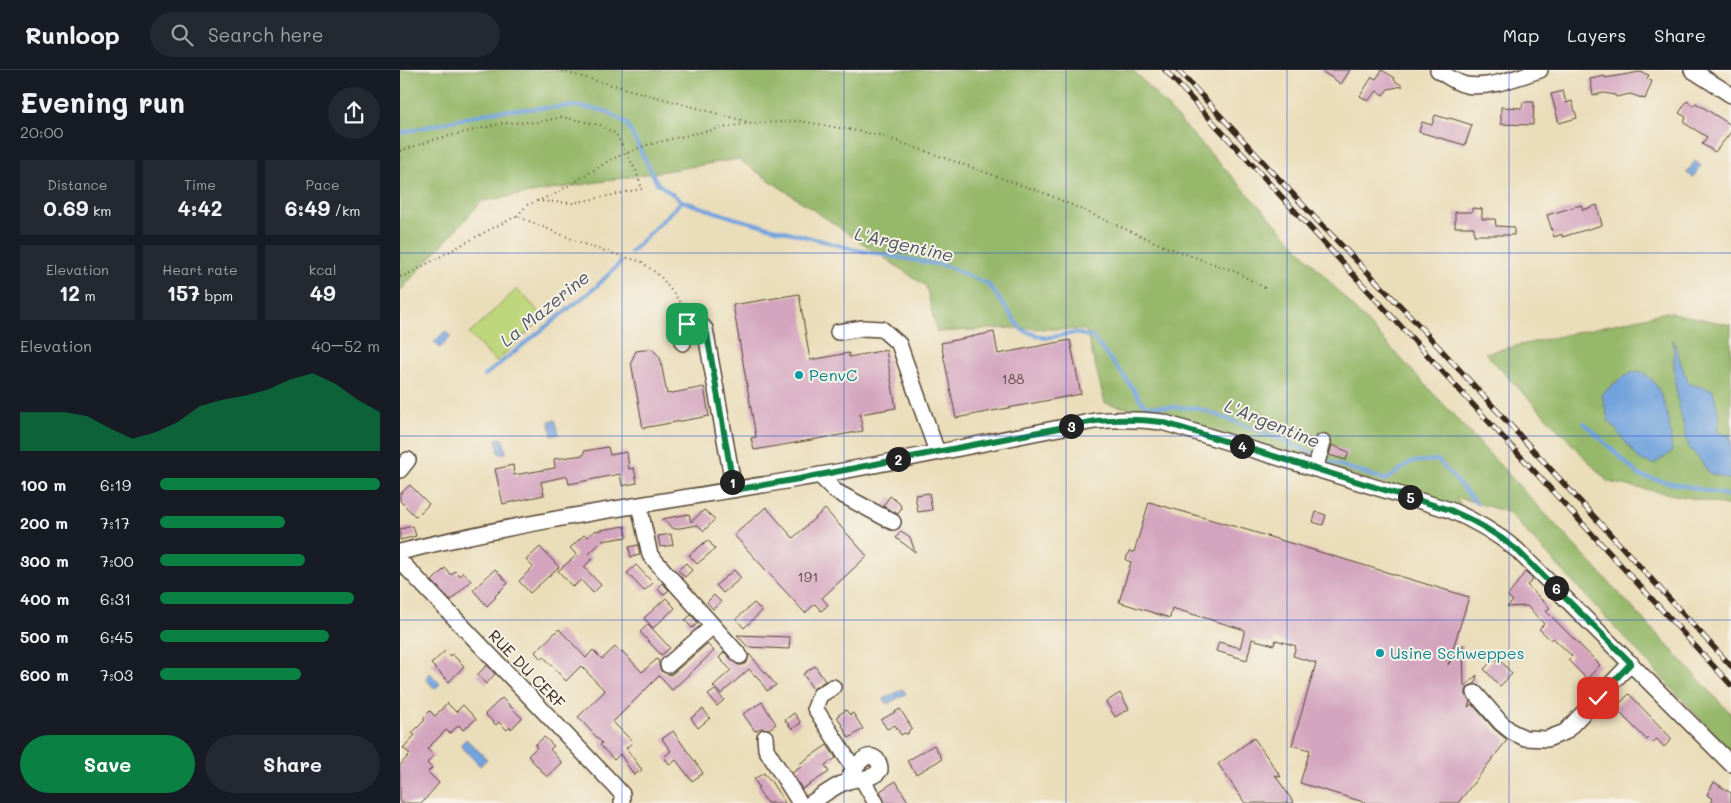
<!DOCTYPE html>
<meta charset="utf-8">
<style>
:root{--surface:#171b24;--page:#242831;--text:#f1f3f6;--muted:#9ea1a6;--line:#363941;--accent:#0b8043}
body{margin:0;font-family:Mali,sans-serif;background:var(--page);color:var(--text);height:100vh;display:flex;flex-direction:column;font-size:19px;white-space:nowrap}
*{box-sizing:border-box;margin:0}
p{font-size:16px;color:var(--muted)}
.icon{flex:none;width:28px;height:28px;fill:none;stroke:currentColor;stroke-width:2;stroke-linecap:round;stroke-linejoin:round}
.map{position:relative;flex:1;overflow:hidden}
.sheet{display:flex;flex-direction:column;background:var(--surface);width:400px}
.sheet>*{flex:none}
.pin{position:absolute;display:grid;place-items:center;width:42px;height:42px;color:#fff;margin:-21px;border-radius:10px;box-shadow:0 2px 8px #0006}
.km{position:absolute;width:25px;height:25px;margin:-12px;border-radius:50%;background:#222;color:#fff;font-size:14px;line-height:25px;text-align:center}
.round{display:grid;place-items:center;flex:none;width:52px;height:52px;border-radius:26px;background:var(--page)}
.summary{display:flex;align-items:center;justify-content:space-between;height:85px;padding:0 20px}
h1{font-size:28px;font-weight:700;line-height:38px}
.figures{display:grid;grid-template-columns:repeat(3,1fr);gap:8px;height:85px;padding:5px 20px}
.figures div{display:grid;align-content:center;border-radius:0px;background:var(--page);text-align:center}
.figures b{font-size:21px;font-weight:700}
.figures small{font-size:14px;font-weight:400}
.figures p{font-size:14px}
.chart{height:140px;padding:10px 20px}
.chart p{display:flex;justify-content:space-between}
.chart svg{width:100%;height:90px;margin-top:5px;fill:var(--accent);opacity:.7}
.primary-button{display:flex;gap:10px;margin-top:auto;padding:10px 20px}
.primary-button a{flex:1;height:58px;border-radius:30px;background:var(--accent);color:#fff;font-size:20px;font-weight:700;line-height:58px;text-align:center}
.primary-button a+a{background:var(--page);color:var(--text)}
ul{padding:0 20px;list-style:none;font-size:16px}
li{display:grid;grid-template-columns:80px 60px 1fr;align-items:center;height:38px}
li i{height:12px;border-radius:6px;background:var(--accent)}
header{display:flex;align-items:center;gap:30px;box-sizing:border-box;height:70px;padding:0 25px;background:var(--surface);border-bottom:1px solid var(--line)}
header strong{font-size:24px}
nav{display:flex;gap:28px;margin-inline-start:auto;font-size:18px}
.search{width:350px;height:45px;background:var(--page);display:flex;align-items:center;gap:12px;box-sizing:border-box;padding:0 18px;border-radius:28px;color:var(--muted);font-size:19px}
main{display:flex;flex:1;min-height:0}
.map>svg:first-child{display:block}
.green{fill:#bed77b;stroke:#7c804c}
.forest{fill:#96b86b;stroke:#687144}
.water{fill:#72a3dd;stroke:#56667e}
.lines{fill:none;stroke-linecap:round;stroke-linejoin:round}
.stream{stroke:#72a3dd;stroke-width:4}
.building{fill:#d3a4be}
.minor-casing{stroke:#554535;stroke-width:18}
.path{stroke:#554535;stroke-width:2;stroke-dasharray:1 4;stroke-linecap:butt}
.minor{stroke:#fff;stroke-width:15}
.rail-casing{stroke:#3b2a1e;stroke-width:5.5}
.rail{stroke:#f7f3e8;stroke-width:4;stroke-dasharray:11;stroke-linecap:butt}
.path-bridge{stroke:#554535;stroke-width:2;stroke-dasharray:1 4;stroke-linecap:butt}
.route-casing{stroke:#fff;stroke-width:10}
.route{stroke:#0b8043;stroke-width:6}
.grid{fill:none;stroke:#1d4ed8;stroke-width:1;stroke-opacity:0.55}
.culture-dot{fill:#0f9aa8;stroke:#f7f3e8;stroke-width:2}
.labels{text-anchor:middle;stroke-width:4;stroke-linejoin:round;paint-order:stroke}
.number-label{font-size:14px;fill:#614846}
.culture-label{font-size:16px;fill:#0d838f;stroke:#f7f3e8;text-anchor:start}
.street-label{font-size:16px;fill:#3b2a1e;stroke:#f7f3e8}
.water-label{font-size:18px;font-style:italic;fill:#4e5461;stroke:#f7f3e8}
</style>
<header>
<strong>Runloop</strong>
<div class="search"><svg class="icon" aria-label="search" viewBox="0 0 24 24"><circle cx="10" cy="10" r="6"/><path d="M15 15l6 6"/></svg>Search here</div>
<nav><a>Map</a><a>Layers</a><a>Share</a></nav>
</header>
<main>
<section class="sheet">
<div class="summary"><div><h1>Evening run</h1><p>20:00</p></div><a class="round"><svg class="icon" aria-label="share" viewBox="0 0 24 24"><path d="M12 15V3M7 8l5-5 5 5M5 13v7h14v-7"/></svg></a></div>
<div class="figures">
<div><p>Distance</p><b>0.69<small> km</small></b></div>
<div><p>Time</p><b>4:42</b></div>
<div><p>Pace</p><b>6:49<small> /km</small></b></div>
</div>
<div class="figures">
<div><p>Elevation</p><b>12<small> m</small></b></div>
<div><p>Heart rate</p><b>157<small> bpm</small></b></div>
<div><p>kcal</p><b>49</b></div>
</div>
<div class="chart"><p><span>Elevation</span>40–52 m</p>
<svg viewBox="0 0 160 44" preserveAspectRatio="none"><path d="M0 44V25L10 25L20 25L30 27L40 33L50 38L60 35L70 30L80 22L90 19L100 17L110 14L120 9L130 6L140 11L150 19L160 25V44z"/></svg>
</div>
<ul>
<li><b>100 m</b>6:19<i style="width:100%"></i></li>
<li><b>200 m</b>7:17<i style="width:57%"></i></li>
<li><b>300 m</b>7:00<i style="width:66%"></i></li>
<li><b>400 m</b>6:31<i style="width:88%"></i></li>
<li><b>500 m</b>6:45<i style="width:77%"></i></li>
<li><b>600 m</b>7:03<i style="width:64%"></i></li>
</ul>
<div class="primary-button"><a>Save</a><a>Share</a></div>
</section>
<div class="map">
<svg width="1331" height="733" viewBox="0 0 1331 733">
<rect width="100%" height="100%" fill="#f7f3e8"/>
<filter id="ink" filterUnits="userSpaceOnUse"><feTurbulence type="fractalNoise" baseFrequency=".02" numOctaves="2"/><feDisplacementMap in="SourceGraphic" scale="10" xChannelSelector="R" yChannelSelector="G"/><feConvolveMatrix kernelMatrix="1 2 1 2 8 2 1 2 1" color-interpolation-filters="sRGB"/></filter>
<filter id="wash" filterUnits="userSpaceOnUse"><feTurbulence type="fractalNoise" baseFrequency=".0096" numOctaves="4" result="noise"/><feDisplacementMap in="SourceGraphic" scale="20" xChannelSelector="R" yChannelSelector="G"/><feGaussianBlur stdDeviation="1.12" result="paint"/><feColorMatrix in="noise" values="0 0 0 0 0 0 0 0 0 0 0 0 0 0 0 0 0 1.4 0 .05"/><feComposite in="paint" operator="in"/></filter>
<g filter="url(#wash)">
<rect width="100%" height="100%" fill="#eaddb9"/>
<path class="green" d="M117,219l27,28 -48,45 -27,-28z"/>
<path class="forest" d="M0,0h733l598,644v38l-223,-240 -52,-15 8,13 -285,-90 -74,-17 -19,-73 -75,-2 -74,4 -11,-46 -188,-127 -256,42 -82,90z
M1267,242l64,13v181l-123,-24 -123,-129z"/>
<path class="water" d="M1295,91l6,5 -8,11 -6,-4z
M45,261l6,6 -11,11 -6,-6z
M1273,269l8,25 8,20 24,6 6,26 -2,16 14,5v43l-22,-7 -12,-17 -8,-8 -11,-46 -3,-19z
M1237,301c29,7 33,56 35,81l-18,12 -14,-4 -14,-17 -18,-24 -6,-24c10,-11 21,-19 35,-24z
M155,350l4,14 -7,2 -3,-15z
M103,368l3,15 -7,1 -3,-15z
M30,603l10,11 -5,5 -10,-11z
M503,619l3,5 -19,10 -3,-5z
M66,669l21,20 -7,7 -20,-21z"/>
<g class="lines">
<path class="stream" d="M0,63l96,-22 79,-5 31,5 21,13 30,59 25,18 52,17 123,32 89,16 42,18 34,46 23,8 30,-5 17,4 31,38 22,31 52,2 78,29 41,18
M231,182l51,-51
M84,306l112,-89 25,-25
M1184,353l56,53 91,20
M922,388l14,6 50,16 25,-18 27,-2 38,43"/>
</g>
<g id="blocks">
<path class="building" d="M920,0h30l-9,14z
M982,0l13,8 -1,2 9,6 -15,3 -5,6 -6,-4 -9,10 -8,-5 12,-19 4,2z
M1240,2l9,3 -2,4 5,2 -7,18 -15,-5 -14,3 -1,-2 -11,-2 -11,2 -3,-16 15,-3v2z
M1163,21l3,12 6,-2 5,17 -18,5 -8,-29z
M1287,31l6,5 3,-3 35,22v7l-16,20 -13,-8 5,-7 -23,-14 2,-6 -7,-4z
M1123,32h11l-1,23 -32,-1v-17l21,1z
M1035,45l13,4 2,-1 22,7 -7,20 -46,-13 3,-10 10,3z
M1181,135l2,5 14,-5 5,20 -40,12v-3l-8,3 -7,-22z
M1072,138l10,1v10h13l1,7 18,1v8h-40v-8h-19v-15h17z
M399,224l11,66 39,-7v4l37,-7 10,58 -36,6 3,17 -109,19 -3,-12 5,-1 -23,-132z
M594,262l4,22 72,-14 11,54 -125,24 -15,-75z
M252,279l8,8 7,37 37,-7 5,29 -66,12 -12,-66 5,-11z
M932,375l17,7 -3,8 -17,-5z
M208,377l2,8 17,-3 2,17 5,-1 3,15 -15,3 -2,-12 -51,10 -2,-8 -26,6 3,13 -41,9 -8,-35 18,-4 1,10 41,-7 -1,-9 30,-4v-4z
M10,415l19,19 -13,13 -16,-16v-7z
M529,423l3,17 -14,2 -3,-17z
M490,426l10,8 1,5 -3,5 -15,-8z
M749,432l98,28 222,67 -21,68 15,-21 1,43 13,-12 -2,9 -6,2 -3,4v5l4,6 -2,6 4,-3 22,25 13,11 -49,63h-91l-67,-20 10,-33 -18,-5 24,-82 -23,-7 3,-10 -20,-6 -2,5 -22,-6 -5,21 -31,-9 3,-9 21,6 5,-18 -73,-22 -2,10 -51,-16 12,-40 -5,-2 3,-9 5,1z
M366,437l27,31 32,-29 42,47 -45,42 6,7 -7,6 -6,-7 -10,9 -71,-78z
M304,440l11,9 -11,12 -6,-6 -24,4 -12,-10 27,-5 2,8z
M916,442l10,3 -3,10 -10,-3z
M13,456l3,10 -16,4v-11z
M225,456l2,11 -25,4 -14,14 4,4 -8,8 17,18 -8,8 -12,-13 -8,7 -15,-16 19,-16 -7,-7 14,-13 3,2 8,-6z
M501,461l9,6 5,15 -19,-14z
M271,464l2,11 -13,2 -2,-11z
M308,470l7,9 -18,15 -8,-9z
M238,475l2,10 -9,2 -2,-10z
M140,477l19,20 -29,26 -11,-12 14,-14 -7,-7z
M286,493l6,7 -7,7 -7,-7z
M236,495l17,18 -9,8 -17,-18z
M45,498l6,7 4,-4 5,5 3,-4 8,9 -20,19 -19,-19z
M95,499l13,14 -13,13 1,1 -9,9 -14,-16z
M334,500l7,8 -18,15 -7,-8z
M1125,502l8,8 -6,5 23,23 -4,3 54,54 -13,14 -19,-19 4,-4 -19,-18 -2,2 -12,-11 5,-5 -17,-18 -20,1 6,-6 -5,-5z
M262,513l7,7 -6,5 -6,-7z
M314,525l7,7 -8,7 -6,-7z
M266,528l9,10 -22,20 -9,-10z
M354,533l8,8 -18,17 -8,-9z
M291,545l7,8 -6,5 -7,-8z
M248,554l22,24 -9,7 -21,-23z
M159,559l27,29 7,-8 9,9 13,-12 6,5 1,-1 20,21 15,-13 2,3v4l2,5 10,4 36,-31 7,7 -42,39 -13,-14 -46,46 20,20 -7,6 16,22 -8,5 -14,-21 -6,6 -14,-15 2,-2 -24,-26 27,-26 -24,-25 -15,15 -22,-24 -3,2 -6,-7z
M337,565l53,2 -1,12 -41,-2z
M45,581l5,5 2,-2 12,12 -15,16 -18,-18z
M324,582l14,13h4l5,-2 2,-9 27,31 -9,6 -11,-16 -1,1 -6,-7 -28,25 -8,-8 18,-16 -12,-12z
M1094,589l7,2 11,13 -12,12 -16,-17z
M87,595l8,9 -9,10 -9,-9z
M415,596l10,15 -12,8 -10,-15z
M315,620l9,10 -7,6 -9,-11z
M720,623l9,16 -14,8 -9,-15z
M1229,624l43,45 -8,8 -7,-8 -4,3 -4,-4 -2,2 -32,-32z
M102,628l20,20 -11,11 -1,-2 -3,3 -8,-8 -3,3 -11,-11z
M362,632l14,22 -7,5 -9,-1 -5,3 -12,-17z
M47,633l9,9 7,-7 13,14 -13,11 -4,-5 -9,8 -4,-3 -19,19 7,6 -7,8 5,5 -4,4 11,11 -17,20h-22v-38l10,-11 -7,-6 12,-13 -3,-2 13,-13 -2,-2 7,-7 5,5z
M303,639l7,9 -12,10 -7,-10z
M500,639l12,19 -3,2 -1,4 -4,-1 -3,2 -6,-10 -8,4 -6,-9z
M446,640l4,5 3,-2 10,16 -14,9 -12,-22z
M394,643l7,10 -9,6 -7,-9z
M273,661l30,42 -11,8 -16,-21 -6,5 -6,-8 7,-6 -9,-12z
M144,667l10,9 -4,3 12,14 -15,14 -19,-21 9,-9 -2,-2z
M854,668l27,39 -6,-2 19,28h-49l-27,-39z
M427,675l9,13 -11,7 4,7 -27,17 -10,-16 9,-6 -2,-3z
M534,675l8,14 -26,15 -9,-13z
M364,703l5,7h1l15,23h-18l-10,-15 2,-1 -5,-8z
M496,711l8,14 5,8h-24l-5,-12z
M1314,712l17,11v10h-20l2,-4 -6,-4z"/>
</g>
</g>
<g filter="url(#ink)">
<use href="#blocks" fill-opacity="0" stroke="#554535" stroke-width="1"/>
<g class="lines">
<defs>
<path id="minor" d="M1038,0c9,6 18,13 28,15 24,4 51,-8 74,-15
M1292,0l39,25
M438,262l25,-4 19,1 17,15 38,108
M283,273v-15c7,-7 16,-7 22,1l29,160
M915,399l8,-27
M0,400l8,-10
M419,405l16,16 58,31
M239,435l11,50 90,101
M0,482c131,-33 265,-50 398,-73 99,-17 198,-39 297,-58 23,-2 44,-2 67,1l288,88c26,11 45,22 67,40l214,214
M0,493l5,3 207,217 10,11v9
M268,595l45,-39
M433,617l-13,8 -5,13 39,61
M1075,623l26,30 11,9 13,6 22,1 18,-7 66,-69
M365,667l1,12 34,54
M462,709l14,24
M411,733c11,-7 23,-17 35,-21 11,-5 26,-1 34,-12 0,-12 -9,-18 -19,-9 -6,5 -10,13 -14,20"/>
</defs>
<use href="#minor" class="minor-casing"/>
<path class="path" d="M157,0l195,53
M247,75l45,-11 51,-10 57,-3 80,14 169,60 117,52 68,24 31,17
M0,81l33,-11 70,-17 36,-1 23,-5 38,8 16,9 20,37 6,18 -69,14 -37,-2
M117,146l10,-11 30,-12 53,-33 9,-4
M0,207l6,-2c37,-19 73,-41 111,-59l74,31 51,15 19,15 26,34"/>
<use href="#minor" class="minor"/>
<defs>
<path id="rail" d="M765,0l566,615
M778,0l138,149 96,99 319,348"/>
</defs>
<use href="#rail" class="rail-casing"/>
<use href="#rail" class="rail"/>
<path class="path-bridge" d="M219,86l28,-11"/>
</g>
</g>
<g class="lines" filter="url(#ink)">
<defs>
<path id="route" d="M287,254c10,-3 17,0 20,10l27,156 65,-11 296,-58c23,-2 44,-2 67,1l288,88c26,11 45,22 67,40l114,113 -33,35"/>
</defs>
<use href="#route" class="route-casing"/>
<use href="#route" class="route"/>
</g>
<path class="grid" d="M222,0v733M444,0v733M666,0v733M887,0v733M1109,0v733M0,183h1331M0,366h1331M0,550h1331"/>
<g class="culture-dot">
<circle cx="399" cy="305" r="5"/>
<circle cx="980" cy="583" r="5"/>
</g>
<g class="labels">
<g class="number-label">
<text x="613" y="314">188</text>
<text x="408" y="512">191</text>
</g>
<g class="culture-label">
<text x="409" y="311">PenvC</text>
<text x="990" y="589">Usine Schweppes</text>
</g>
<g class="street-label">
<text transform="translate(127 599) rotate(46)" y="6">RUE DU CERF</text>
</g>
<g class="water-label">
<text transform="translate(504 175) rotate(13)" y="6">L'Argentine</text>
<text transform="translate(145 239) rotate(-39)" y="6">La Mazerine</text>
<text transform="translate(872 354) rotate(22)" y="6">L'Argentine</text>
</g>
</g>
</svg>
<div class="pin" style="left:287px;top:254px;background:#1e9e55"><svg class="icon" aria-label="arrive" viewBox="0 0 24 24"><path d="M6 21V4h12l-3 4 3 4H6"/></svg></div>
<div class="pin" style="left:1198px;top:628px;background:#d93025"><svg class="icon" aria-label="check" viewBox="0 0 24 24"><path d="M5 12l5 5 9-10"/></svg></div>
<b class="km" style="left:332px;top:412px">1</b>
<b class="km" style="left:498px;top:389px">2</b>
<b class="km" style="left:671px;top:356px">3</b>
<b class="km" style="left:842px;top:376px">4</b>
<b class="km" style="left:1010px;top:427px">5</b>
<b class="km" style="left:1156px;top:518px">6</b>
</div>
</main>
